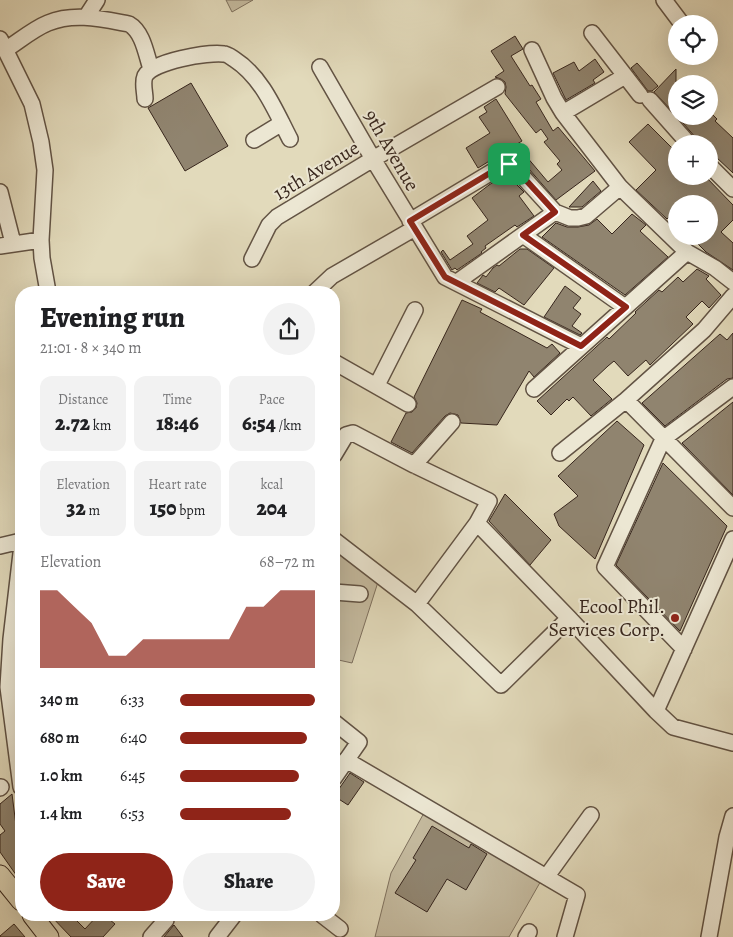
<!DOCTYPE html>
<meta charset="utf-8">
<style>
:root{--surface:#fff;--page:#f2f2f2;--text:#202124;--muted:#757577;--accent:#8f2418}
body{margin:0;font-family:Alegreya,serif;background:var(--page);color:var(--text);height:100vh;display:flex;flex-direction:column;font-size:19px;white-space:nowrap}
*{box-sizing:border-box;margin:0}
p{font-size:16px;color:var(--muted)}
.icon{flex:none;width:28px;height:28px;fill:none;stroke:currentColor;stroke-width:2;stroke-linecap:round;stroke-linejoin:round}
.map{position:relative;flex:1;overflow:hidden}
.drawer{position:absolute;left:15px;top:286px;width:325px;height:635px;display:flex;flex-direction:column;background:var(--surface);border-radius:20px;box-shadow:0 5px 20px #0002}
.drawer>*{flex:none}
.fabs{position:absolute;left:668px;top:15px;display:grid;gap:10px}
.fabs a{display:grid;place-items:center;width:50px;height:50px;border-radius:50%;background:var(--surface);box-shadow:0 5px 20px #0002;font-size:25px}
.pin{position:absolute;display:grid;place-items:center;width:42px;height:42px;color:#fff;margin:-21px;border-radius:10px;box-shadow:0 2px 8px #0006}
.round{display:grid;place-items:center;flex:none;width:52px;height:52px;border-radius:26px;background:var(--page)}
.summary{display:flex;align-items:center;justify-content:space-between;height:85px;padding:0 25px}
h1{font-size:28px;font-weight:800;line-height:38px}
.metrics{display:grid;grid-template-columns:repeat(3,1fr);gap:8px;height:85px;padding:5px 25px}
.metrics div{display:grid;align-content:center;border-radius:12px;background:var(--page);text-align:center}
.metrics b{font-size:21px;font-weight:800}
.metrics small{font-size:14px;font-weight:400}
.metrics p{font-size:14px}
.chart{height:140px;padding:10px 25px}
.chart p{display:flex;justify-content:space-between}
.chart svg{width:100%;height:90px;margin-top:5px;fill:var(--accent);opacity:.7}
.button{display:flex;gap:10px;margin-top:auto;padding:10px 25px}
.button a{flex:1;height:58px;border-radius:30px;background:var(--accent);color:#fff;font-size:20px;font-weight:800;line-height:58px;text-align:center}
.button a+a{background:var(--page);color:var(--text)}
ul{padding:0 25px;list-style:none;font-size:16px}
li{display:grid;grid-template-columns:80px 60px 1fr;align-items:center;height:38px}
li i{height:12px;border-radius:6px;background:var(--accent)}
.map>svg:first-child{display:block}
.green{fill:#c5bba0;stroke:#7e705e}
.building{fill:#90846f;stroke:#37261d}
.lines{fill:none;stroke-linecap:round;stroke-linejoin:round}
.minor-casing{stroke:#625344;stroke-width:18}
.major-casing{stroke:#37261d;stroke-width:21}
.minor{stroke:#ece7d3;stroke-width:15}
.major{stroke:#e2dabb;stroke-width:19}
.route-casing{stroke:#fff;stroke-width:10}
.route{stroke:#8f2418;stroke-width:6}
.poi-dot{fill:#8f2418;stroke:#ece7d3;stroke-width:2}
.labels{text-anchor:middle;stroke-width:4;stroke-linejoin:round;paint-order:stroke}
.street-label{font-size:20px;fill:#37261d;stroke:#ece7d3}
.poi-label{font-size:20px;fill:#37261d;stroke:#ece7d3;text-anchor:end}
</style>
<div class="map">
<svg width="733" height="937" viewBox="0 0 733 937">
<rect width="100%" height="100%" fill="#e2dabb"/>
<filter id="stains"><feTurbulence type="fractalNoise" baseFrequency=".004" numOctaves="4"/><feColorMatrix values="0 0 0 0 .2 0 0 0 0 .09 0 0 0 0 .02 0 0 0 .5 -.17"/></filter>
<radialGradient id="worn" r=".72"><stop offset=".6" stop-color="#630" stop-opacity="0"/><stop offset="1" stop-color="#630" stop-opacity=".3"/></radialGradient>
<path class="green" d="M226,0h27l-21,12z
M334,551l44,31 -26,81 -18,-4z
M425,811l117,68 -33,58h-134l16,-64z"/>
<path class="building" d="M515,36l8,13 -12,7 19,30 2,-1 9,14 -5,3 17,29 5,-4 37,44 -39,29 -35,-40 5,-4 22,26 14,-12 -5,-6 3,-3 -16,-19 4,-3 -7,-10 -5,4 -31,-39 1,-7 -1,-5 -4,-3 -6,-2 9,-6 -13,-20z
M595,59l9,13 -11,8 2,3 -29,17 -13,-27 21,-11 5,9z
M637,63l21,23 -6,5h-4l-17,-23z
M676,69v46l-22,-23z
M191,83l37,63 -43,25 -37,-63z
M496,99l26,42 -44,27 -12,-20 24,-15 -11,-16 8,-5 -3,-5z
M710,112l7,7 -2,2 18,17v35l-17,-16 -1,1 -6,-4v-10h-11l-2,-6 -19,-22h32z
M648,124l28,28v24h29l28,29v15l-12,12 12,11v27l-27,-18 -16,-16h19v-32h-33v6l-9,9 -31,-29 20,-20 -27,-28z
M506,174l18,18 -5,4 15,20 -17,11 -2,-2 -30,21 1,2 -5,4 1,1 -25,17 -2,-2 -3,2 -11,-18 2,-2 7,10 23,-16 -6,-8 21,-16 -16,-22 17,-13z
M593,181l8,10 -19,16h-13z
M632,214l14,11 -6,6 28,26 -43,38 -83,-58 14,-14 11,4h11l11,-2 8,-6 15,15z
M520,249h7l27,19 -30,37 -25,-17 -4,4 -18,-9 6,-8 3,2 7,-9 4,-3 2,1z
M697,269l12,7 -3,3 15,16 -12,13 -7,-7 -16,16 7,7 -43,41 -4,-5 -18,16 -14,-15 -6,5 -15,14 19,19 -21,17 -18,-19 -4,4 -2,-2 -16,16 -14,-14 70,-64 2,2 27,-26 -1,-1 24,-22 3,2 16,-15 5,5z
M565,286l16,12 -8,10 8,6 -9,12 10,7 -2,2 -36,-18z
M462,300l20,9 -2,3 67,36 5,-4 8,9 -26,24 -5,-6 -32,54 -36,-2 -3,-8 -8,-2 -5,3 -33,37 -21,-11 15,-29 6,-1 4,-4 1,-5 -3,-6z
M733,333v45l-6,1 -62,47 -23,-23 78,-69 7,6z
M733,402v93l-51,-52z
M617,421l27,24 -49,114 -36,-33 -5,-12 24,-18 -20,-20z
M663,463l64,63 -47,105 -64,-66z
M505,494l46,46 -21,25 -41,-44z
M350,773l14,9 -16,23 -14,-9z
M12,794l7,55v30l-19,-27v-17l5,-4 -5,-7v-20z
M432,826l37,22 2,-4 16,10 -21,36 -19,-11 -20,33 -32,-19 21,-33 -3,-2z
M50,915h21l14,14 13,-14h6l11,9 -12,13h-32z
M14,924l11,13h-25v-1z
M174,925l9,12h-19l9,-11z"/>
<g class="lines">
<defs>
<path id="minor" d="M664,0l18,24
M86,17l11,-17
M592,33l48,62
M0,39l32,65 9,38 4,28 -4,70 1,18 6,34
M5,50c13,-8 28,-21 43,-27 26,-11 54,-4 81,1 14,8 17,30 22,45
M532,50l22,48 9,15 57,74 67,65 28,16 18,14
M320,67l53,92 72,118 136,69
M145,99c0,-7 -3,-16 0,-23 8,-15 63,-24 79,-22 3,0 7,3 10,5 28,18 41,51 56,80
M650,100l39,44
M563,113l62,-37
M254,140l28,-17
M709,165l24,24
M0,192l13,51
M410,221l95,-57 8,2 42,46 15,6h8l8,-2 34,-29
M523,235l102,72
M0,246l41,-6
M252,259l17,-34 8,-8 96,-58 124,-72
M457,282l98,-70
M315,292l17,-16 83,-48
M334,362l74,42
M377,385l38,-75
M534,389l153,-137
M626,400l107,108
M560,453l66,-53 78,-70 29,-34
M334,455l12,-20 7,-2 61,32 75,36 -12,22 -60,81
M414,465l38,-43
M477,523l92,95 87,93
M733,539l-77,172 17,16 60,16
M334,540l83,64 84,81 68,-67
M0,546l21,-5
M21,553l-10,86 -3,48 13,100
M334,592l26,2
M684,649l-79,-82 58,-128 70,-52
M334,722l25,20 -25,36
M346,760l231,135 -12,42
M0,788l1,-1
M547,876l44,-61
M322,915l18,14
M151,937l15,-17
M217,937l17,-22
M526,937l3,-5
M709,937l18,-100 6,-21"/>
<path id="major" d="M0,875l21,26
M32,915l17,22"/>
</defs>
<use href="#minor" class="minor-casing"/>
<use href="#major" class="major-casing"/>
<use href="#minor" class="minor"/>
<use href="#major" class="major"/>
</g>
<g class="lines">
<defs>
<path id="route" d="M505,164l8,2 42,46 -32,23 103,72 -45,39 -136,-69 -35,-56z"/>
</defs>
<use href="#route" class="route-casing"/>
<use href="#route" class="route"/>
</g>
<circle class="poi-dot" cx="675" cy="618" r="5"/>
<g class="labels">
<g class="street-label">
<text transform="translate(392 150) rotate(60)" y="7">9th Avenue</text>
<text transform="translate(316 170) rotate(-31)" y="7">13th Avenue</text>
</g>
<g class="poi-label">
<text x="665" y="613">Ecool Phil.<tspan x="665" dy="23">Services Corp.</tspan></text>
</g>
</g>
<rect width="100%" height="100%" filter="url(#stains)"/>
<rect width="100%" height="100%" fill="url(#worn)"/>
</svg>
<div class="fabs">
<a><svg class="icon" aria-label="locate" viewBox="0 0 24 24"><circle cx="12" cy="12" r="6"/><path d="M12 2v4M12 18v4M2 12h4M18 12h4"/></svg></a>
<a><svg class="icon" aria-label="layers" viewBox="0 0 24 24"><path d="M12 4l9 5-9 5-9-5zM3 14l9 5 9-5"/></svg></a>
<a>+</a>
<a>−</a>
</div>
<div class="pin" style="left:509px;top:164px;background:#1e9e55"><svg class="icon" aria-label="arrive" viewBox="0 0 24 24"><path d="M6 21V4h12l-3 4 3 4H6"/></svg></div>
<section class="drawer">
<div class="summary"><div><h1>Evening run</h1><p>21:01 · 8 × 340 m</p></div><a class="round"><svg class="icon" aria-label="share" viewBox="0 0 24 24"><path d="M12 15V3M7 8l5-5 5 5M5 13v7h14v-7"/></svg></a></div>
<div class="metrics">
<div><p>Distance</p><b>2.72<small> km</small></b></div>
<div><p>Time</p><b>18:46</b></div>
<div><p>Pace</p><b>6:54<small> /km</small></b></div>
</div>
<div class="metrics">
<div><p>Elevation</p><b>32<small> m</small></b></div>
<div><p>Heart rate</p><b>150<small> bpm</small></b></div>
<div><p>kcal</p><b>204</b></div>
</div>
<div class="chart"><p><span>Elevation</span>68–72 m</p>
<svg viewBox="0 0 160 44" preserveAspectRatio="none"><path d="M0 44V6L10 6L20 14L30 22L40 38L50 38L60 30L70 30L80 30L90 30L100 30L110 30L120 14L130 14L140 6L150 6L160 6V44z"/></svg>
</div>
<ul>
<li><b>340 m</b>6:33<i style="width:100%"></i></li>
<li><b>680 m</b>6:40<i style="width:94%"></i></li>
<li><b>1.0 km</b>6:45<i style="width:88%"></i></li>
<li><b>1.4 km</b>6:53<i style="width:82%"></i></li>
</ul>
<div class="button"><a>Save</a><a>Share</a></div>
</section>
</div>
